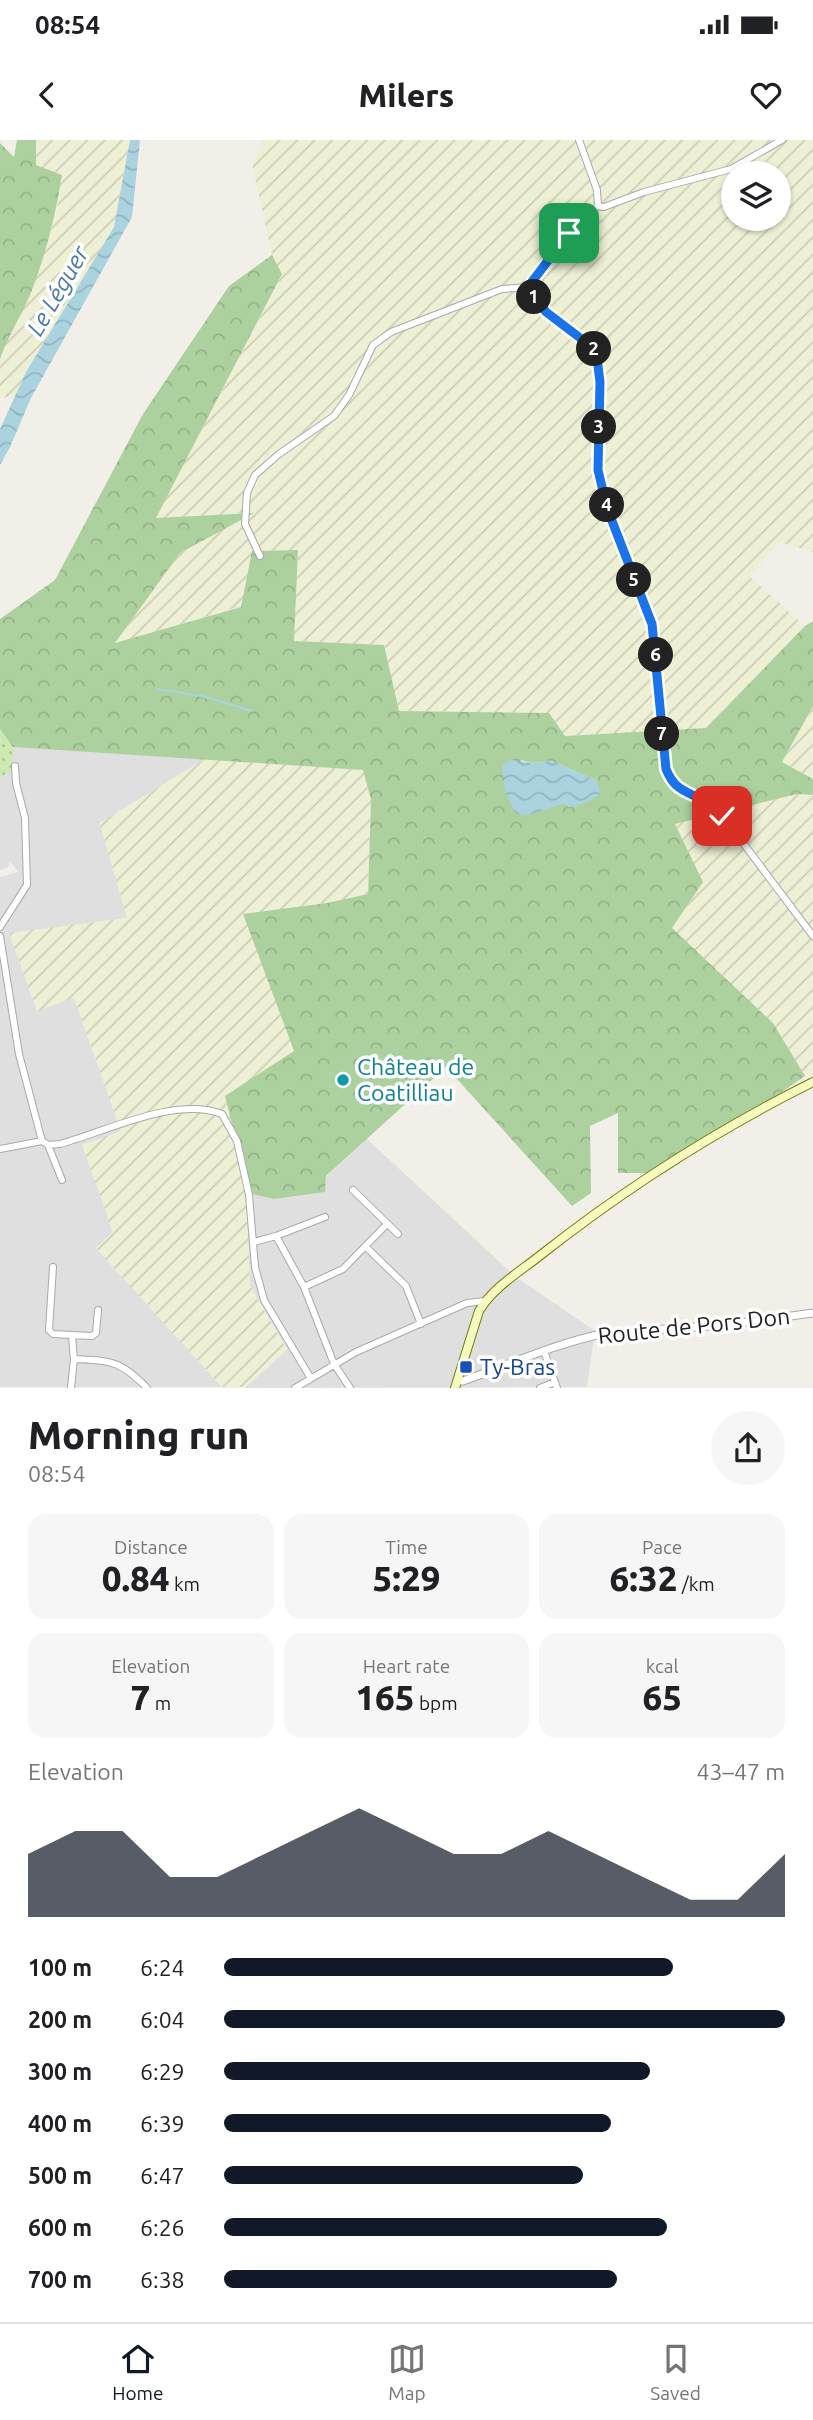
<!DOCTYPE html>
<meta charset="utf-8">
<style>
:root{--surface:#fff;--page:#f6f6f6;--text:#202124;--muted:#757577;--line:#e0e0e0;--accent:#111827}
body{margin:0;font-family:Ubuntu,sans-serif;background:var(--page);color:var(--text);height:100vh;display:flex;flex-direction:column;font-size:26px;white-space:nowrap}
*{box-sizing:border-box;margin:0}
p{font-size:23px;color:var(--muted)}
.icon{flex:none;width:38px;height:38px;fill:none;stroke:currentColor;stroke-width:2;stroke-linecap:round;stroke-linejoin:round}
.map{position:relative;height:1248px;overflow:hidden}
.side{display:flex;flex-direction:column;background:var(--surface);flex:1}
.side>*{flex:none}
.fabs{position:absolute;left:721px;top:21px;display:grid;gap:14px}
.fabs a{display:grid;place-items:center;width:70px;height:70px;border-radius:50%;background:var(--surface);box-shadow:0 2px 5px #0004;font-size:35px}
.pin{position:absolute;display:grid;place-items:center;width:60px;height:60px;color:#fff;margin:-30px;border-radius:14px;box-shadow:0 4px 10px #0006}
.km{position:absolute;width:35px;height:35px;margin:-18px;border-radius:50%;background:#222;color:#fff;font-size:19px;line-height:35px;text-align:center}
.round{display:grid;place-items:center;flex:none;width:74px;height:74px;border-radius:37px;background:var(--page)}
.overview{display:flex;align-items:center;justify-content:space-between;height:119px;padding:0 28px}
h1{font-size:38px;font-weight:800;line-height:52px}
.metrics{display:grid;grid-template-columns:repeat(3,1fr);gap:10px;height:119px;padding:7px 28px}
.metrics div{display:grid;align-content:center;border-radius:18px;background:var(--page);text-align:center}
.metrics b{font-size:35px;font-weight:800}
.metrics small{font-size:19px;font-weight:400}
.metrics p{font-size:19px}
.chart{height:196px;padding:14px 28px}
.chart p{display:flex;justify-content:space-between}
.chart svg{width:100%;height:126px;margin-top:7px;fill:var(--accent);opacity:.7}
ul{padding:0 28px;list-style:none;font-size:23px}
li{display:grid;grid-template-columns:112px 84px 1fr;align-items:center;height:52px}
li i{height:18px;border-radius:9px;background:var(--accent)}
.status{display:flex;justify-content:space-between;align-items:center;height:49px;padding:0 35px;background:var(--surface);direction:ltr}
.status svg{height:19px;fill:currentColor}
header{display:flex;justify-content:space-between;align-items:center;height:91px;padding:0 28px;background:var(--surface);font-size:32px;font-weight:800}
.tab-bar{display:flex;justify-content:space-around;align-items:center;height:98px;border-top:2px solid var(--line);background:var(--surface);font-size:19px;color:var(--muted)}
.tab-bar a{display:grid;justify-items:center;gap:4px}
.tab-bar .current{color:var(--accent)}
.map>svg:first-child{display:block}
.residential{fill:#e0dfdf}
.farmland{fill:url(#farmland-furrows);fill-rule:evenodd}
.grass{fill:url(#grass-dots)}
.forest{fill:url(#forest-crowns);fill-rule:evenodd}
.water{fill:url(#water-waves)}
.lines{fill:none;stroke-linecap:round;stroke-linejoin:round}
.stream{stroke:#aad3df;stroke-width:2}
.minor-casing{stroke:#a9a9a9;stroke-width:8}
.tertiary-casing{stroke:#a9a9a9;stroke-width:9}
.secondary-casing{stroke:#707d05;stroke-width:10}
.minor{stroke:#fff;stroke-width:6}
.tertiary{stroke:#fff;stroke-width:7}
.secondary{stroke:#f7fabf;stroke-width:8}
.route-casing{stroke:#fff;stroke-width:14}
.route{stroke:#1a73e8;stroke-width:9}
.culture-dot{fill:#0f9aa8;stroke:#fff;stroke-width:2.5}
.transit-dot{fill:#1a4fb4;stroke:#fff;stroke-width:2.5}
.labels{text-anchor:middle;stroke-width:7;stroke-linejoin:round;paint-order:stroke}
.culture-label{font-size:23px;fill:#0d838f;stroke:#fff;text-anchor:start}
.street-label{font-size:23px;fill:#222;stroke:#fff}
.transit-label{font-size:23px;fill:#164399;stroke:#fff;text-anchor:start}
.water-label{font-size:24px;font-style:italic;fill:#4a7aab;stroke:#fff}
</style>
<div class="status"><b>08:54</b><svg viewBox="0 0 49 12"><path d="M0 12V9h3v3zM5 12V6h3v6zM10 12V3h3v9zM15 12V0h3v12zM26 1h20v11H26zM47 4h2v5h-2z"/></svg></div>
<header><svg class="icon" aria-label="back" viewBox="0 0 24 24"><path d="M15 5l-7 7 7 7"/></svg>Milers<svg class="icon" aria-label="heart" viewBox="0 0 24 24"><path d="M12 20l-8-8c-3-5 5-10 8-4 3-6 11-1 8 4z"/></svg></header>
<div class="map">
<svg width="813" height="1248" viewBox="0 0 813 1248">
<defs>
<pattern id="farmland-furrows" width="10" height="10" patternUnits="userSpaceOnUse" patternTransform="scale(1.75)"><rect width="10" height="10" fill="#eef0d5"/><path d="M-1 1l2-2M0 10L10 0M9 11l2-2" fill="none" stroke="#ccceb7"/></pattern>
<pattern id="grass-dots" width="8" height="8" patternUnits="userSpaceOnUse" patternTransform="scale(1.75)"><rect width="8" height="8" fill="#cdebb0"/><path d="M2 2h.1M6 6h.1" fill="none" stroke="#b0c997" stroke-width="1.8" stroke-linecap="round"/></pattern>
<pattern id="forest-crowns" width="20" height="18" patternUnits="userSpaceOnUse" patternTransform="scale(1.75)"><rect width="20" height="18" fill="#add19e"/><path d="M2 6a3 3 0 1 1 6 0M12 15a3 3 0 1 1 6 0" fill="none" stroke="#95b388"/></pattern>
<pattern id="water-waves" width="16" height="10" patternUnits="userSpaceOnUse" patternTransform="scale(1.75)"><rect width="16" height="10" fill="#aad3df"/><path d="M0 5q4-4 8 0t8 0" fill="none" stroke="#92b5bf"/></pattern>
</defs>
<rect width="100%" height="100%" fill="#f2efe9"/>
<path class="residential" d="M0,589l14,18 191,12 -105,64 27,95 -118,16 65,64 47,133 -38,14 30,87 -17,16 126,139h-222v-510l18,-5 -8,-11 -2,6 -8,3z
M367,999l150,139 78,53 -8,56 -342,1 42,-39 -37,-63 -4,-106 6,14 22,5 51,-7 1,-15z"/>
<path class="farmland" d="M36,0h94l-16,87 -88,145 -12,26 -12,-1 -2,-1v-37l7,-20 24,-46 26,-83 4,-35 -25,-10z
M263,0h550v412l-34,-10 -29,35 55,49 -99,102 -142,8 -16,-23 -150,-2 -14,-66 -91,-4 5,-91 -46,1 -10,55 -128,38 66,-91 72,-40 -96,5 126,-243 -10,-20 -20,-91zM733,33h46v46h-46z
M813,566v73l-31,-17z
M205,619l158,11 8,30 -3,94 -41,9 -83,11 51,138 -49,128 4,106 37,64 -42,37h-23l-126,-139 17,-16 -31,-87 39,-14 -47,-133 -37,13 -28,-78 118,-15 -27,-95z
M797,653l16,2v280l-8,1 -32,-53 -101,-95 31,-46 -29,-58z"/>
<path class="grass" d="M0,589l13,18 -1,23 -12,8z"/>
<path class="forest" d="M17,0h19v25l26,10c-6,39 -16,78 -30,115 -9,24 -24,45 -32,69v-216l14,14z
M272,115l10,19 -126,244 98,-5 -74,40 -65,90 126,-36 11,-56 46,-1 -4,91 90,4 15,66 150,2 16,23 141,-8 99,-102 8,-5v85l-31,56 31,17v16l-16,-1 -122,30 28,58 -31,46 101,95 32,53 -140,97h-47v-60l-28,13 1,67 -19,13 -126,-139 -120,109 -1,16 -51,7 -22,-5 -6,-14 -21,-84 69,-45 -51,-137 84,-11 41,-9 3,-94 -8,-30 -350,-23 -13,-18v-110l55,-39 88,-166 86,-128zM520,620l12,3 20,-2 45,20 -28,26 -4,-4 -7,1z"/>
<path class="water" d="M130,0h10l-8,77 -101,181 -21,49 -10,18v-36l26,-57 88,-145z
M511,620l21,3 20,-2 45,20 4,12c-10,8 -19,12 -32,14l-4,-4 -37,12 -12,-1 -11,-23 -3,-26z"/>
<g class="lines">
<path class="stream" d="M157,549l45,7 50,15"/>
<defs>
<path id="minor" d="M598,66l6,1 40,-15 87,-23 51,-29
M528,147l18,25 50,38 4,32 -2,88 9,38 44,116 14,145c11,22 20,21 39,32 7,3 13,9 18,14l91,121
M528,147l45,-60 25,-21 -1,-16 -18,-50
M260,416l-15,-32 2,-31 8,-18 24,-21 55,-38 15,-21 24,-50 18,-13 111,-43 26,-2
M0,787l27,-42 -2,-67 -9,-35 -1,-17
M0,796l19,118 23,87 6,4 12,-1c47,-13 116,-48 162,-30l15,27 12,54 6,72 9,33 46,77
M48,1005l14,35
M0,1009l42,-8
M353,1050l45,44
M276,1096l28,51 30,77 16,24
M254,1102l22,-6 49,-19
M366,1107l40,39 15,38
M53,1127l-4,63 4,4 39,2 4,-3 2,-23
M304,1147l39,-18 44,-45
M72,1196l2,23
M544,1211l13,37
M71,1248l3,-29c37,2 46,1 73,29
M295,1248l61,-36 111,-49 18,-2
M540,1248l15,-6"/>
<path id="tertiary" d="M457,1241h6c47,-17 94,-38 143,-48l119,-8 88,-12"/>
<path id="secondary" d="M455,1248l24,-77c14,-24 42,-40 63,-57 85,-67 175,-124 271,-172"/>
</defs>
<use href="#minor" class="minor-casing"/>
<use href="#tertiary" class="tertiary-casing"/>
<use href="#secondary" class="secondary-casing"/>
<use href="#minor" class="minor"/>
<use href="#tertiary" class="tertiary"/>
<use href="#secondary" class="secondary"/>
</g>
<g class="lines">
<defs>
<path id="route" d="M569,93l-41,54 18,25 50,38 4,32 -2,88 9,38 45,116 14,145c9,22 19,21 38,32 7,3 13,10 18,15"/>
</defs>
<use href="#route" class="route-casing"/>
<use href="#route" class="route"/>
</g>
<circle class="culture-dot" cx="343" cy="940" r="7"/>
<rect class="transit-dot" x="459" y="1220" width="14" height="14" rx="3.5"/>
<g class="labels">
<g class="culture-label">
<text x="357" y="935">Château de<tspan x="357" dy="26">Coatilliau</tspan></text>
</g>
<g class="street-label">
<text transform="translate(694 1186) rotate(-6)" y="8">Route de Pors Don</text>
</g>
<g class="transit-label">
<text x="480" y="1235">Ty-Bras</text>
</g>
<g class="water-label">
<text transform="translate(58 151) rotate(-60)" y="8">Le Léguer</text>
</g>
</g>
</svg>
<div class="fabs">
<a><svg class="icon" aria-label="layers" viewBox="0 0 24 24"><path d="M12 4l9 5-9 5-9-5zM3 14l9 5 9-5"/></svg></a>
</div>
<div class="pin" style="left:569px;top:93px;background:#1e9e55"><svg class="icon" aria-label="arrive" viewBox="0 0 24 24"><path d="M6 21V4h12l-3 4 3 4H6"/></svg></div>
<div class="pin" style="left:722px;top:676px;background:#d93025"><svg class="icon" aria-label="check" viewBox="0 0 24 24"><path d="M5 12l5 5 9-10"/></svg></div>
<b class="km" style="left:534px;top:157px">1</b>
<b class="km" style="left:594px;top:209px">2</b>
<b class="km" style="left:599px;top:287px">3</b>
<b class="km" style="left:607px;top:365px">4</b>
<b class="km" style="left:634px;top:440px">5</b>
<b class="km" style="left:656px;top:515px">6</b>
<b class="km" style="left:662px;top:594px">7</b>
</div>
<section class="side">
<div class="overview"><div><h1>Morning run</h1><p>08:54</p></div><a class="round"><svg class="icon" aria-label="share" viewBox="0 0 24 24"><path d="M12 15V3M7 8l5-5 5 5M5 13v7h14v-7"/></svg></a></div>
<div class="metrics">
<div><p>Distance</p><b>0.84<small> km</small></b></div>
<div><p>Time</p><b>5:29</b></div>
<div><p>Pace</p><b>6:32<small> /km</small></b></div>
</div>
<div class="metrics">
<div><p>Elevation</p><b>7<small> m</small></b></div>
<div><p>Heart rate</p><b>165<small> bpm</small></b></div>
<div><p>kcal</p><b>65</b></div>
</div>
<div class="chart"><p><span>Elevation</span>43–47 m</p>
<svg viewBox="0 0 160 44" preserveAspectRatio="none"><path d="M0 44V22L10 14L20 14L30 30L40 30L50 22L60 14L70 6L80 14L90 22L100 22L110 14L120 22L130 30L140 38L150 38L160 22V44z"/></svg>
</div>
<ul>
<li><b>100 m</b>6:24<i style="width:80%"></i></li>
<li><b>200 m</b>6:04<i style="width:100%"></i></li>
<li><b>300 m</b>6:29<i style="width:76%"></i></li>
<li><b>400 m</b>6:39<i style="width:69%"></i></li>
<li><b>500 m</b>6:47<i style="width:64%"></i></li>
<li><b>600 m</b>6:26<i style="width:79%"></i></li>
<li><b>700 m</b>6:38<i style="width:70%"></i></li>
</ul>
</section>
<nav class="tab-bar">
<a class="current"><svg class="icon" aria-label="home" viewBox="0 0 24 24"><path d="M3 11l9-7 9 7M6 9v11h12V9"/></svg>Home</a>
<a><svg class="icon" aria-label="map" viewBox="0 0 24 24"><path d="M3 6l6-2 6 2 6-2v14l-6 2-6-2-6 2zM9 4v14M15 6v14"/></svg>Map</a>
<a><svg class="icon" aria-label="saved" viewBox="0 0 24 24"><path d="M7 4h10v16l-5-4-5 4z"/></svg>Saved</a>
</nav>
